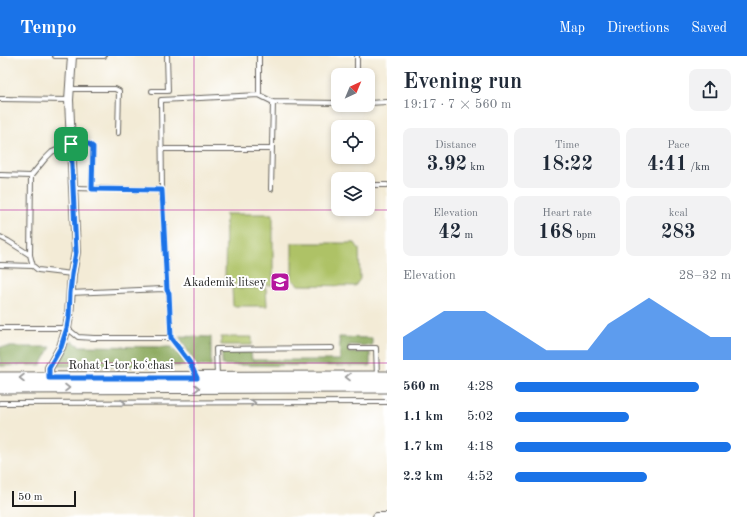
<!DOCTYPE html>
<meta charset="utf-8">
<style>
:root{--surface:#fff;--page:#f2f2f3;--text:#1f2937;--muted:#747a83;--accent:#1a73e8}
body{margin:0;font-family:"Old Standard TT",serif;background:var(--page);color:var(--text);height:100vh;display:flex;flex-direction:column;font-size:15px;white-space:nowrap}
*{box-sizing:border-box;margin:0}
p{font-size:13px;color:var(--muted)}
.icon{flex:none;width:22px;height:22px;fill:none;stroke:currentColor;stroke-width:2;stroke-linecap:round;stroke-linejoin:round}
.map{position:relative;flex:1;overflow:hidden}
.side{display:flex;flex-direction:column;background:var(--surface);width:360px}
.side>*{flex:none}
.needle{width:26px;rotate:44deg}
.tools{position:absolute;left:331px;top:12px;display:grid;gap:8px}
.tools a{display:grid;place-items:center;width:44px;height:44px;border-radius:8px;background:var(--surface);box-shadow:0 2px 6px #0003;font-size:20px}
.scale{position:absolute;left:12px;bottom:10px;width:64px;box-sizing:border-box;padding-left:4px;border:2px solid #1c1c1c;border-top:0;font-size:11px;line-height:14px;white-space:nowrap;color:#1c1c1c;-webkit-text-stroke:3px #fff;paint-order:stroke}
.pin{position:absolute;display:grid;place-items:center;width:34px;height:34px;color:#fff;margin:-17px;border-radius:8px;box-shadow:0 2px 6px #0006}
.round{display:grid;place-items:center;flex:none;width:42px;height:42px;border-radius:8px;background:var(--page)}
.summary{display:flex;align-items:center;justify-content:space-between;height:68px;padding:0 16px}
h1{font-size:22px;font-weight:600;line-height:30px}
.figures{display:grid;grid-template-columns:repeat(3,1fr);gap:6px;height:68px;padding:4px 16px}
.figures div{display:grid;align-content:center;border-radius:8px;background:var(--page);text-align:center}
.figures b{font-size:20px;font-weight:600}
.figures small{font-size:11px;font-weight:400}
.figures p{font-size:11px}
.chart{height:112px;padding:8px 16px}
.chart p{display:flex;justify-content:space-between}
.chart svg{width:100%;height:72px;margin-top:4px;fill:var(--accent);opacity:.7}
ul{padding:0 16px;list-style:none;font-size:13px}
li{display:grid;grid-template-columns:64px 48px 1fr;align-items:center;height:30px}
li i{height:10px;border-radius:5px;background:var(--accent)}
header{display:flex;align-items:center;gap:24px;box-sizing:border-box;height:56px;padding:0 20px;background:var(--accent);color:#fff}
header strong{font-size:19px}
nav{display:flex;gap:22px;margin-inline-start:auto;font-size:14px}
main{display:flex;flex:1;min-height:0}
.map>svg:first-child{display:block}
.green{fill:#aec266;stroke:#656f41}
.forest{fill:#8aa85b;stroke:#53623c}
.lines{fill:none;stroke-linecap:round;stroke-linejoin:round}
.lane-casing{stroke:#67645d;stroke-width:6}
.street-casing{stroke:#67645d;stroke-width:10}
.secondary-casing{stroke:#67645d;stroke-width:13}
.lane{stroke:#fff;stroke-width:4}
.street{stroke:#fff;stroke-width:8}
.secondary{stroke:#fff;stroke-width:11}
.oneway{stroke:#999}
.route-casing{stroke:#fff;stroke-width:8}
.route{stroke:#1a73e8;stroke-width:5}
.grid{fill:none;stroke:#b5179e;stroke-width:1;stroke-opacity:0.55}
.labels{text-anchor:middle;stroke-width:4;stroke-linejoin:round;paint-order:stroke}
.poi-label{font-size:12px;fill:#1c1c1c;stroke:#fff;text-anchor:end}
.street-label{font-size:12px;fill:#1c1c1c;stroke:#fff}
</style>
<header>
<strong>Tempo</strong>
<nav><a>Map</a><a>Directions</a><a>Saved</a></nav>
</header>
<main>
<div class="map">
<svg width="387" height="461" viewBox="0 0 387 461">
<rect width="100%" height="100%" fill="#fff"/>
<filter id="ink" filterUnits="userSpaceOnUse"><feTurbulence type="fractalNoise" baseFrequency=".025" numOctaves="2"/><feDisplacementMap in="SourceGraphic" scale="8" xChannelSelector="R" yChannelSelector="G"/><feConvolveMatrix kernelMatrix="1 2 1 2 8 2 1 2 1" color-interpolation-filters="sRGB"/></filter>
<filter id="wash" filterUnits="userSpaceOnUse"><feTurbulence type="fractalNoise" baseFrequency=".012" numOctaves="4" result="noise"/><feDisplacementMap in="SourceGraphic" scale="16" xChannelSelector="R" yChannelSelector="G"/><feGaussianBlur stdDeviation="0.9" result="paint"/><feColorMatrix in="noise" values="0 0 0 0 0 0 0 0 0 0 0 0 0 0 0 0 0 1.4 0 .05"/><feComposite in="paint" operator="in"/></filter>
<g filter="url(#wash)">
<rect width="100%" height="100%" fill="#f3ebd6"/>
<path class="green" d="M226,158h47v71l-48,-1z
M292,187h63l4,6 1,30 -5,7 -57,-1 -6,-6z
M232,232h34l1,18h-34z
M221,281h31v8h-31z"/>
<path class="forest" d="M179,280l32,1v29h-14z
M339,281l33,1v8l-23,-1v8l21,-1v14l-148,-1v-13h29l1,8h88z
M72,285l8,5 91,1 9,9 6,10h-128z
M0,291h51l-10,18 -41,1z"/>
</g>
<g filter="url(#ink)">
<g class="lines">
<defs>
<path id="lane" d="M55,0h49
M259,0v39
M357,19v-19
M70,33h45l4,2 -1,42
M152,35h16l-1,-35
M0,43l69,1
M368,47l19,-1
M162,93h110
M0,119l31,1
M375,129h12
M73,132l89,2 5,100
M271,133l2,-87
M162,134l-1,-90 98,-5 14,7 65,1
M0,181l8,4 22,14
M0,209l33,1
M72,218l-34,-4 -5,-4 -3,-11 1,-79 14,-17 7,-7 7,-3 12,-5h18l4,3 -1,42
M70,237l93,-4 4,1 2,3 2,45 19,25 6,13
M0,272h67l11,9 16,1h77
M351,292h25l1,29
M217,320l-1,-27 116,-1
M0,347l387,-1"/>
<path id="street" d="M49,322v-10l12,-21 6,-19 2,-12 3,-42 4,-22 -7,-152 3,-44
M377,461h10"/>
<path id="secondary" d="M0,322l387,-1
M0,332l387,-1"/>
</defs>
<use href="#lane" class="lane-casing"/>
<use href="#street" class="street-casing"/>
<use href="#secondary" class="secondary-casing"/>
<use href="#lane" class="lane"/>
<use href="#street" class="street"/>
<use href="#secondary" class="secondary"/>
</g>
<defs><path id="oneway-chevron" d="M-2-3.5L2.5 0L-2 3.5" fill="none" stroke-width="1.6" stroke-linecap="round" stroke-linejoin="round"/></defs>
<g class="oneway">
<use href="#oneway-chevron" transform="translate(348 321) rotate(180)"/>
<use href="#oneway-chevron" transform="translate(22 322) rotate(180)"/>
<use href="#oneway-chevron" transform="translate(67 332)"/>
<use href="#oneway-chevron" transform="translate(197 332)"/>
<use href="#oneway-chevron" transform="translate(123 347)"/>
<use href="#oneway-chevron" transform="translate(253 347)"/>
</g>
</g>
<g class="lines" filter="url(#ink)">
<defs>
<path id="route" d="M71,88h18l4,3 -1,42 70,1 5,100 2,3 2,45 19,25 7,15h-148v-10l12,-21 6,-19 2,-12 1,-23 2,-19 4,-22z"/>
</defs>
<use href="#route" class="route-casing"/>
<use href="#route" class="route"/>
</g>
<path class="grid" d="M194,0v461M0,154h387M0,307h387"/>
<defs>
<symbol id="university-square" viewBox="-11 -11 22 22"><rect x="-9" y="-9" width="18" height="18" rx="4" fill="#b5179e" stroke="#fff"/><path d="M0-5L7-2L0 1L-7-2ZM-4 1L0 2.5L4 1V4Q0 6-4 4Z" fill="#fff"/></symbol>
</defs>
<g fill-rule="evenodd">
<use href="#university-square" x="269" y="215" width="22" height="22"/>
</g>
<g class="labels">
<g class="poi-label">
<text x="266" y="230">Akademik litsey</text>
</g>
<g class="street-label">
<text x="121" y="313">Rohat 1-tor koʻchasi</text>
</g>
</g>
</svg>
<div class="tools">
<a><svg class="needle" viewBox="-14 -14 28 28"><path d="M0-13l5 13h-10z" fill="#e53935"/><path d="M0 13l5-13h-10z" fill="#747a83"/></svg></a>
<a><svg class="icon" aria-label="locate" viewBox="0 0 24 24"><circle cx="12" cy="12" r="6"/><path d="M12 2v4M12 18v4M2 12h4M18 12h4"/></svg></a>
<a><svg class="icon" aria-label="layers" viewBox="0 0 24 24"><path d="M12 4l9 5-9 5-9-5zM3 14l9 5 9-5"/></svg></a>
</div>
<div class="scale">50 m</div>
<div class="pin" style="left:71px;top:88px;background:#1e9e55"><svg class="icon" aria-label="arrive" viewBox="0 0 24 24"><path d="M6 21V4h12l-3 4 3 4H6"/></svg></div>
</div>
<section class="side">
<div class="summary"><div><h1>Evening run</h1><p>19:17 · 7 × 560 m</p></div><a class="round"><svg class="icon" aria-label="share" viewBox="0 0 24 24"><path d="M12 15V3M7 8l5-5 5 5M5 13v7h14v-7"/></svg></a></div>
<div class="figures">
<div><p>Distance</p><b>3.92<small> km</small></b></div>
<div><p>Time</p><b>18:22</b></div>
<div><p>Pace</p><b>4:41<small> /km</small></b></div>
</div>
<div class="figures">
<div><p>Elevation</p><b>42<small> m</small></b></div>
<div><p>Heart rate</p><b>168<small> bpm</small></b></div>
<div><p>kcal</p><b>283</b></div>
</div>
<div class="chart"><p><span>Elevation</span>28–32 m</p>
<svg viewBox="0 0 160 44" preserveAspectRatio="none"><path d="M0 44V30L10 22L20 14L30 14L40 14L50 22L60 30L70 38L80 38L90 38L100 22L110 14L120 6L130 14L140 22L150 30L160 30V44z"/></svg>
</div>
<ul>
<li><b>560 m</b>4:28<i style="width:85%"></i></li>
<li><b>1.1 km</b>5:02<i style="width:53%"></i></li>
<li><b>1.7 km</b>4:18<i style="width:100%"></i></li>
<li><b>2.2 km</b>4:52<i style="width:61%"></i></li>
</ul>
</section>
</main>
